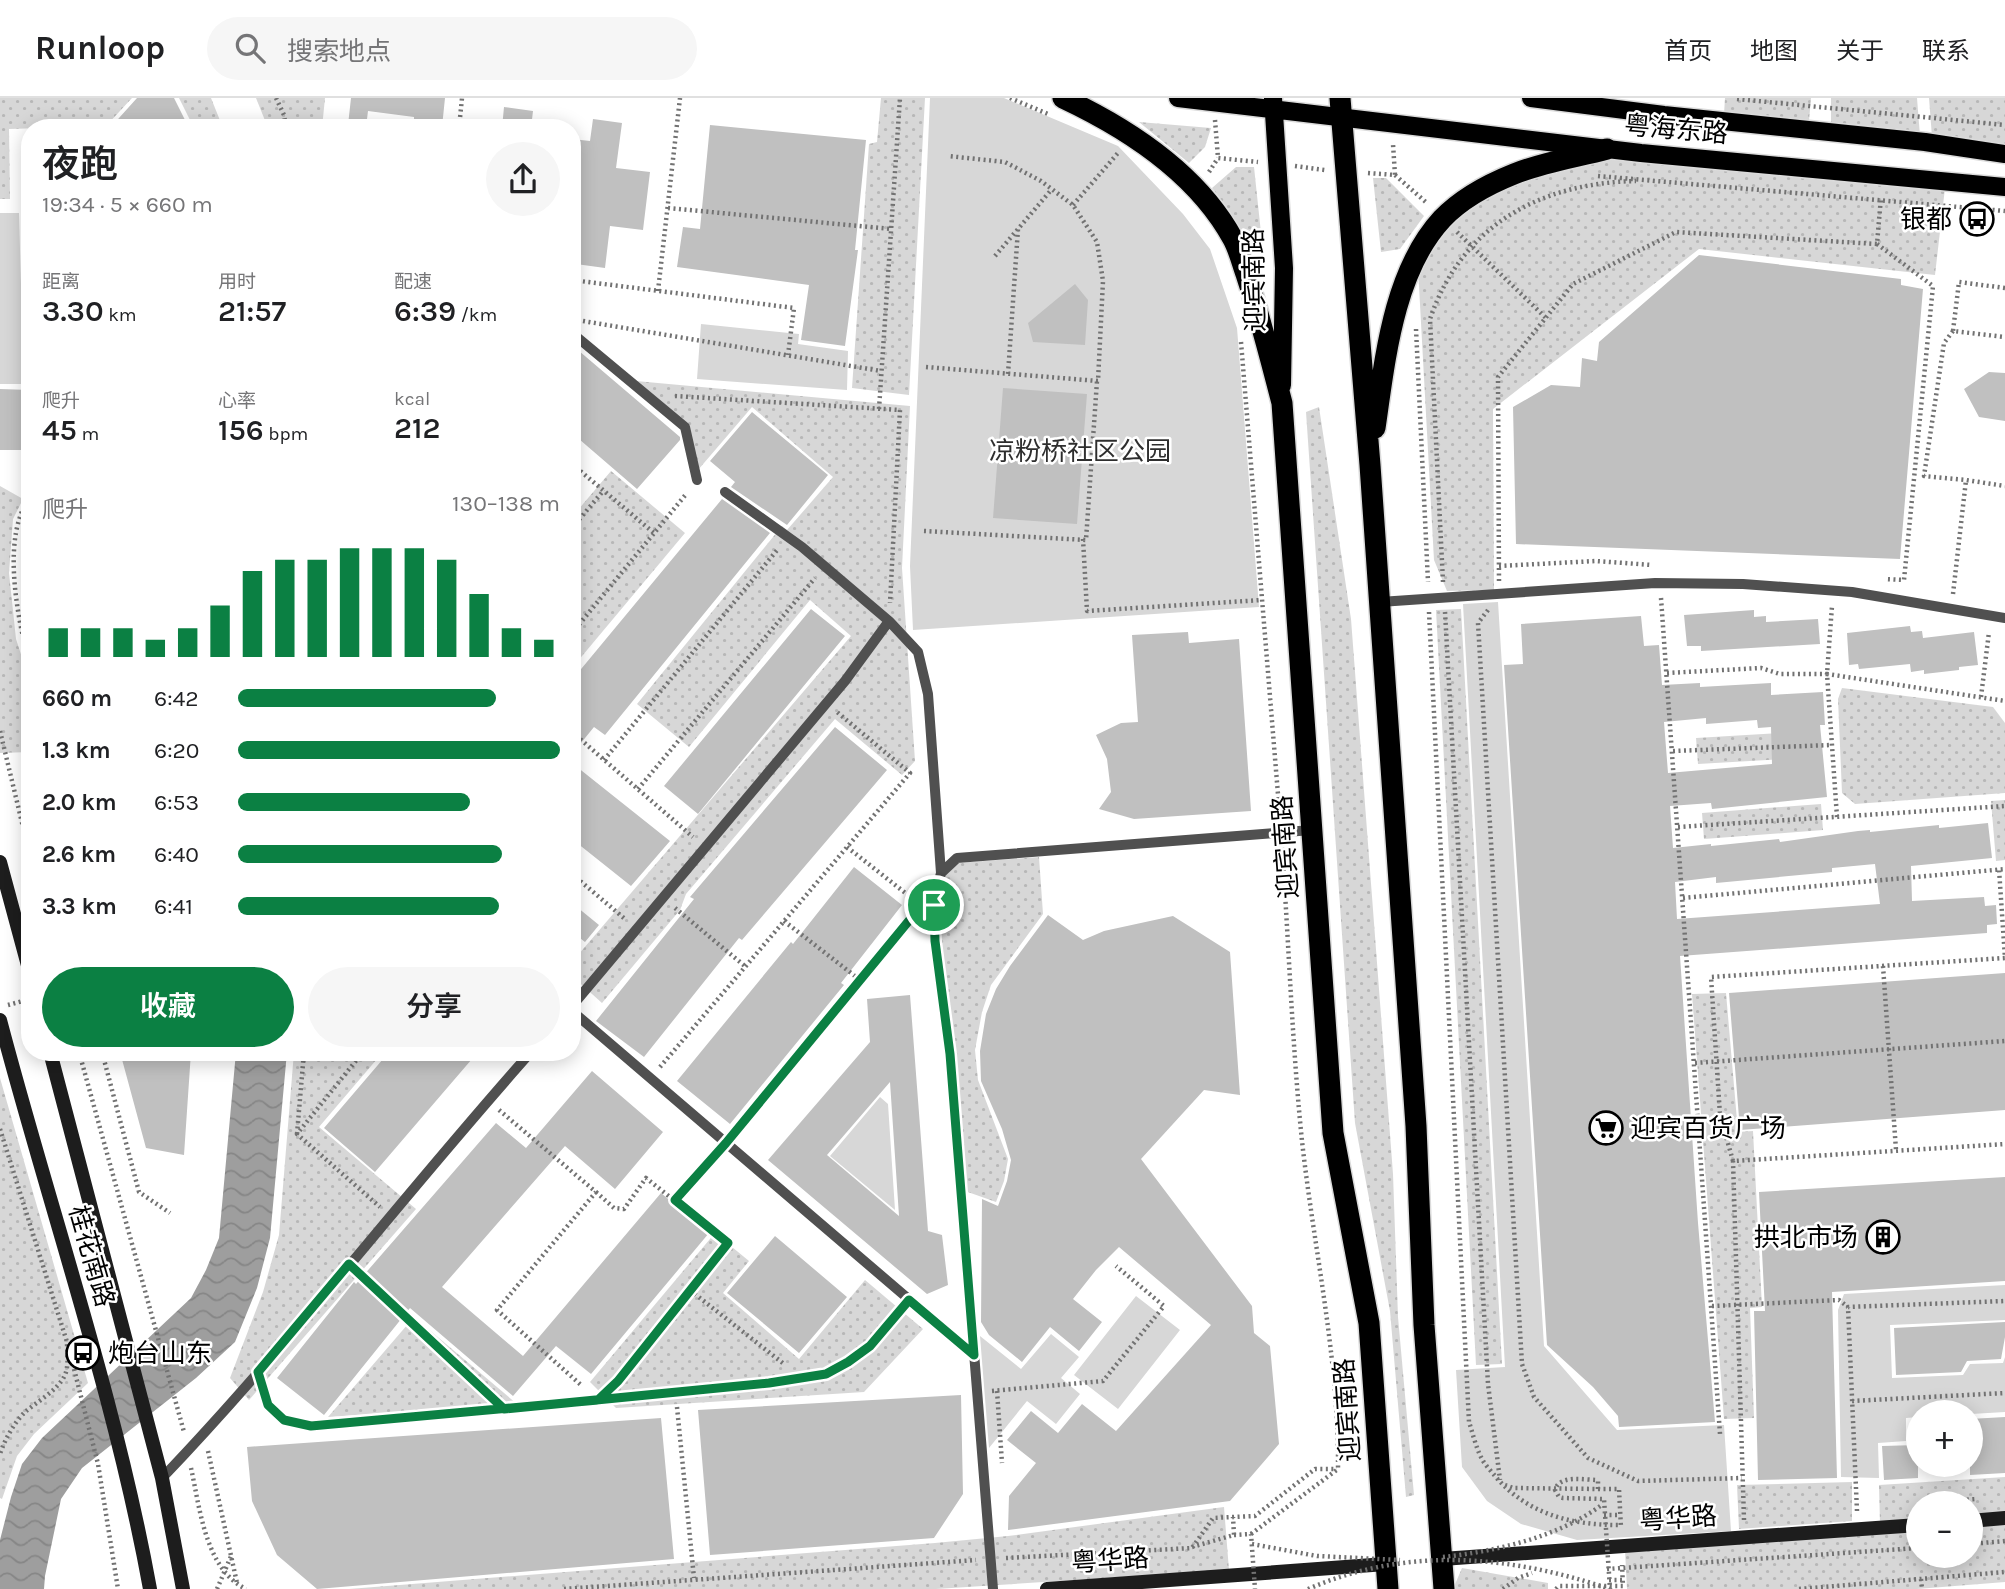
<!DOCTYPE html>
<html lang="zh">
<meta charset="utf-8">
<style>
:root{--surface:#fff;--page:#f6f6f6;--text:#202124;--muted:#757577;--line:#e0e0e0;--accent:#0b8043}
body{margin:0;font-family:Karla,"Noto Sans SC",sans-serif;background:var(--page);color:var(--text);height:100vh;display:flex;flex-direction:column;font-size:26px;white-space:nowrap}
*{box-sizing:border-box;margin:0}
p{font-size:23px;color:var(--muted)}
.icon{flex:none;width:38px;height:38px;fill:none;stroke:currentColor;stroke-width:2;stroke-linecap:round;stroke-linejoin:round}
.map{position:relative;flex:1;overflow:hidden}
.details{position:absolute;left:21px;top:21px;width:560px;height:942px;display:flex;flex-direction:column;background:var(--surface);border-radius:28px;box-shadow:0 4px 18px #0003}
.details>*{flex:none}
.buttons{position:absolute;left:1906px;top:1302px;display:grid;gap:14px}
.buttons a{display:grid;place-items:center;width:77px;height:77px;border-radius:50%;background:var(--surface);box-shadow:0 4px 18px #0003;font-size:35px}
.pin{position:absolute;display:grid;place-items:center;width:60px;height:60px;color:#fff;margin:-30px;border:4px solid #fff;border-radius:50%;box-shadow:0 2px 7px #0007}
.round{display:grid;place-items:center;flex:none;width:74px;height:74px;border-radius:37px;background:var(--page)}
.head{display:flex;align-items:center;justify-content:space-between;height:119px;padding:0 21px}
h1{font-size:38px;font-weight:600;line-height:52px}
.figures{display:grid;grid-template-columns:repeat(3,1fr);gap:10px;height:119px;padding:7px 21px}
.figures div{display:grid;align-content:center}
.figures b{font-size:30px;font-weight:600}
.figures small{font-size:19px;font-weight:400}
.figures p{font-size:19px}
.chart{height:196px;padding:14px 21px}
.chart p{display:flex;justify-content:space-between}
.chart svg{width:100%;height:126px;margin-top:7px;stroke:var(--accent);stroke-width:6}
.cta{display:flex;gap:14px;margin-top:auto;padding:14px 21px}
.cta a{flex:1;height:80px;border-radius:42px;background:var(--accent);color:#fff;font-size:28px;font-weight:600;line-height:80px;text-align:center}
.cta a+a{background:var(--page);color:var(--text)}
ul{padding:0 21px;list-style:none;font-size:23px}
li{display:grid;grid-template-columns:112px 84px 1fr;align-items:center;height:52px}
li i{height:18px;border-radius:9px;background:var(--accent)}
header{display:flex;align-items:center;gap:42px;box-sizing:border-box;height:98px;padding:0 35px;background:var(--surface);border-bottom:2px solid var(--line)}
header strong{font-size:33px}
nav{display:flex;gap:38px;margin-inline-start:auto;font-size:24px}
.search{width:490px;height:63px;background:var(--page);display:flex;align-items:center;gap:18px;box-sizing:border-box;padding:0 24px;border-radius:38px;color:var(--muted);font-size:26px}
.map>svg:first-child{display:block}
.grass{fill:url(#grass-dots)}
.park{fill:#d7d7d7}
.water{fill:url(#water-waves)}
.building{fill:#c0c0c0;fill-rule:evenodd}
.lines{fill:none;stroke-linecap:round;stroke-linejoin:round}
.primary-casing{stroke:#dbdbdb;stroke-width:21}
.highway-casing{stroke:#dbdbdb;stroke-width:24}
.path{stroke:#727272;stroke-width:4.5;stroke-dasharray:2 3.5;stroke-linecap:butt}
.lane{stroke:#505050;stroke-width:10}
.secondary{stroke:#1d1d1d;stroke-width:14}
.primary{stroke:#000;stroke-width:18}
.highway{stroke:#000;stroke-width:21}
.path-bridge{stroke:#727272;stroke-width:4.5;stroke-dasharray:2 3.5;stroke-linecap:butt}
.route-casing{stroke:#fff;stroke-width:14}
.route{stroke:#0b8043;stroke-width:9}
.labels{text-anchor:middle;stroke-width:5;stroke-linejoin:round;paint-order:stroke}
.street-label{font-size:26px;fill:#000;stroke:#fff}
.poi-label{font-size:26px;fill:#000;stroke:#fff;text-anchor:end}
.park-label{font-size:26px;fill:#2e2e2e;stroke:#fff}
</style>
<header>
<strong>Runloop</strong>
<div class="search"><svg class="icon" aria-label="search" viewBox="0 0 24 24"><circle cx="10" cy="10" r="6"/><path d="M15 15l6 6"/></svg>搜索地点</div>
<nav><a>首页</a><a>地图</a><a>关于</a><a>联系</a></nav>
</header>
<div class="map">
<svg width="2005" height="1491" viewBox="0 0 2005 1491">
<defs>
<pattern id="grass-dots" width="8" height="8" patternUnits="userSpaceOnUse" patternTransform="scale(1.75)"><rect width="8" height="8" fill="#d7d7d7"/><path d="M2 2h.1M6 6h.1" fill="none" stroke="#b7b7b7" stroke-width="1.8" stroke-linecap="round"/></pattern>
<pattern id="water-waves" width="16" height="10" patternUnits="userSpaceOnUse" patternTransform="scale(1.75)"><rect width="16" height="10" fill="#9e9e9e"/><path d="M0 5q4-4 8 0t8 0" fill="none" stroke="#868686"/></pattern>
</defs>
<rect width="100%" height="100%" fill="#fff"/>
<path class="grass" d="M0,0h132l-26,28 -97,3 1,70h-10z
M179,0h32l12,30h-29z
M256,0h69l-3,30h-54z
M881,0h44l-16,297 -57,-7 17,-244 8,-2z
M1725,0h86l-2,23 -85,-7z
M1831,0h86l3,38 -89,-10z
M1929,0h76v50l-73,-11z
M1139,24l72,6 -6,19 -16,16z
M1607,55l338,35 -10,87 -236,-26 -206,160 1,181 -47,1 -13,-31 -16,-292 44,-63 54,-28z
M1236,69h18l7,66 -5,6 -10,-1 -18,-29 -16,-21z
M1373,80h13l38,38 -24,33 -19,3z
M636,283l274,25 -8,162 13,193 -13,14 -67,-56 -149,175 -6,16 -78,93 -30,-27v-14l279,-326 -41,-36 -121,147 -52,-43 145,-178 5,4 46,-53 -81,-70 -54,63 -9,-45z
M1319,309l32,212 42,555 5,143 16,178 -8,2 -16,-186 -35,-188 -49,-711z
M611,373l74,62 -113,135v-151z
M0,388l23,13 -10,20 -4,54 7,66 14,43v70l-30,1z
M1461,511l41,755 -26,1 -40,-755z
M1842,590l151,19 12,16v70l-150,11 -13,-11 -4,-94z
M1815,633l1,26 -118,7 -2,-26z
M2005,702v60l-9,1 -5,-60z
M1821,706l2,26 -119,9 -2,-26z
M1039,759l4,57 -52,71 -9,27 -7,38 3,30 30,79 -4,22 -8,21 -31,-11 -10,-137 -15,-112v-38l5,-30 13,-11z
M1726,895l12,139 15,-1 9,176 -12,1 4,110 -30,1 -32,-425z
M294,954h89l-64,75 97,82 -167,191 -19,-22 33,-86 16,-57z
M0,980l88,305 -54,51 -17,22 -15,43 -2,-1z
M715,1135l34,28 -26,32 76,66 66,-79 58,49 -59,63 -248,16 -26,-26z
M414,1219l103,87 -189,13z
M2005,1379v37l-34,3 -1,-14h-52v18l-38,3 -1,-39z
M1852,1384v39l-113,8 -2,-44z
M1224,1409l5,63 -293,19h-587l586,-46 73,-7z
M2005,1424v60l-88,7h-290l-2,-39 293,-22v28h52l1,-31z
M1462,1470l86,15v6h-95z"/>
<path class="park" d="M930,0h74l114,48 65,68 27,35 27,79 22,279 -346,23 -3,-64z
M0,115h19l3,106h8v65h-30z
M701,226l98,10 -1,10 50,7 -1,39 -150,-11z
M1498,504l46,744 73,84 107,-5 7,106 -154,9 -56,-16 -34,-23 -25,-34 -6,-97 49,-3 -42,-763z
M880,999l8,7 7,106 -65,-54z
M2005,1187v35l-115,5 2,53 71,-3 7,-11 33,-1 2,-6v55l-34,2 -53,-2v5l-12,1v23l-28,2 1,35 -38,-1 -3,-167 6,-16z
M1136,1198l44,34 -62,79 -44,-34z
M1051,1236l28,23 -18,21 19,16 -24,30 -29,-23 -38,47 -9,-112 41,33z"/>
<path class="water" d="M236,954h51l-17,186 -13,50 -22,54 -39,36 -114,90 -21,31 -16,77 -1,13h-44v-49l11,-43 11,-33 20,-26 149,-140 15,-28 13,-32z"/>
<path class="building" d="M137,0h37l15,30h-79z
M351,0h94l-3,29 -28,-4v-6l-46,-6 -2,16 -18,-2z
M504,9l29,4 -2,17h-29z
M593,21l29,4 -6,45 34,4 -7,58 -33,-4 -5,42 -29,-4 3,-24 -7,-1v-100l18,2z
M710,27l156,15 -11,110h3l-13,96 -44,-6 8,-55 -132,-18 6,-40 17,2z
M1699,157l202,24v6l22,4 -23,270 -384,-15 -3,-137 38,-22 29,2 2,-29 15,3 2,-19z
M1075,186l13,16 -3,45 -52,-3 -5,-19z
M572,247l108,92v3l-43,49 -65,-56z
M1989,274l16,1v48l-26,-4 -15,-28z
M1003,290l84,6 -10,130 -84,-6z
M0,291l30,1v60h-30z
M752,314l76,63 -41,50 -56,-38 4,-5 -25,-21z
M722,401l48,34 -165,202 -11,-8 -22,27v-74z
M811,511l34,27 -147,178 -34,-28z
M1754,512v7l12,-1v6l52,-3 2,25 -119,7v-5h-14l-3,-31z
M1641,518l3,30 15,-1 3,40 38,-2v4l71,-4v12l52,-3 2,33h-5l7,72 -115,12 -1,-6 -41,3 3,42 38,-4v2l68,-7 1,3 78,-11 12,-1v2l69,-7v3l49,-5 4,35 -81,8 1,35 72,-4 1,9 11,-1 1,19 -10,1v8l-307,23 18,267 17,199 -96,5 -1,-11 -25,-29 -46,-42 -43,-680 19,-1 -2,-40zM1706,620v6l51,-4 1,8 13,-1 1,37 -104,9 -4,-51zM1875,766l5,40 -203,15 -2,-37 41,-5v6l116,-11v-4z
M1910,528l1,6 11,-1 1,7 51,-6 4,33 -19,2v3l-35,4v-4l-13,2 -1,-8 -51,5 -1,-5 -9,1 -2,-32z
M1188,534l1,11 50,-4 12,172 -117,8 -35,-10 12,-17 -4,-33 -11,-24 25,-12 17,-1 -6,-87z
M835,629l52,43 -145,170 -3,-2 -95,119 -48,-36 98,-122 -4,-2z
M572,665l98,78 -39,45 -59,-47z
M854,769l48,38 -61,78 3,2 -114,139 -53,-43 114,-139 2,2z
M572,805l27,22 -14,17 -13,-10z
M1048,817l35,25 21,-9 69,-15 57,36 10,143 -36,-5 -63,69 111,147 2,27 16,13 9,98 -49,57 -222,29 1,-34 27,-33 -29,-23 24,-29 27,22 24,-29 34,27 95,-106 -92,-78 -23,23 -23,29 29,23 -23,29 -29,-24 -28,35 -33,-27 -8,-13 1,-123 16,7 9,-25 4,-21 -9,-31 -21,-48 -1,-30 6,-37 10,-25 14,-23z
M2005,875v137l-265,20 -11,-137z
M910,897l18,236 14,4 6,50 -21,9 -159,-134 102,-118 -3,-43zM890,984l9,134 -72,-61z
M120,954h71l-7,103 -38,-7z
M389,954h89l-103,120 -51,-44z
M592,973l71,61 -48,57 -50,-43 -123,141 81,69 138,-163 48,40 -118,141 -35,-28 -43,50 -103,-88 -86,107 -47,-37 77,-96 2,2 140,-161 30,25z
M2005,1079v104l-173,11 5,186 -79,2 -4,-169h11l-6,-119z
M775,1138l72,61 -48,56 -72,-60z
M2005,1224v15l-4,22 -34,2 -6,11 -65,3 -2,-47z
M961,1297l2,99 -29,44 -224,17 -12,-145z
M2005,1319v56l-35,2v-56z
M661,1320l13,141 -357,30 -40,-34 -25,-54 -5,-54z
M1918,1347v33l-34,2 -2,-34z"/>
<g class="lines">
<defs>
<path id="primary" d="M1178,0l463,55 364,34
M1273,0l11,170 -2,117
M1531,0l133,17 261,27 80,12"/>
<path id="highway" d="M1063,0c66,31 134,75 170,141 6,11 9,24 13,35 14,43 25,86 36,129l51,730 36,190 19,266
M1340,0l30,367 46,661 8,199 20,264
M1375,330c10,-68 18,-156 67,-209 19,-20 47,-35 72,-45 29,-12 63,-17 93,-25"/>
</defs>
<use href="#primary" class="primary-casing"/>
<use href="#highway" class="highway-casing"/>
<path class="path" d="M276,0l8,17 2,13
M1010,0l38,16
M1737,1l268,26
M1215,22l3,38 40,4
M459,30l3,-30
M1295,68l30,4
M1209,74l9,-14
M1368,75l27,2 -2,-31
M1395,77l33,29
M1598,78l407,35
M1073,107l45,-52
M668,110l223,21
M1457,134l89,86
M1877,146l56,42 -29,294 -19,-1
M995,158l57,-67
M572,182l222,28 -6,47
M2005,190l-46,-6 -6,49 52,6
M658,193l22,-193
M583,223l298,50
M1416,231l12,253
M1953,233l-9,12 -20,133 42,4
M1241,244l39,477
M926,269l172,14 5,-100 -6,-39 -24,-37 -32,-24 -36,-19 -57,-6
M1008,276l10,-145
M675,298l225,14 -10,193
M879,311l21,-311
M572,366l82,69
M29,399c-3,6 -7,13 -9,20 -14,39 -2,107 10,146
M572,430l32,-38
M924,433l162,9 11,-159
M1083,441l4,72 175,-11
M1499,468l97,-5 56,4
M1499,483l-1,-204 75,-93 103,-52 201,12 4,-47
M1443,484l-13,-263c32,-94 110,-136 206,-138
M1953,496l13,-114 39,6
M1661,500l59,836
M1488,512l-10,13 44,741 12,33 54,61 50,23 104,-3
M1429,514l40,810c4,12 7,26 13,37 3,6 9,12 13,17 32,38 76,49 123,49
M1445,514l43,772 12,96
M572,535l115,-140
M1667,575l94,-5 19,6h47l5,-68
M1981,599l8,-65
M0,633l30,125
M572,634l121,105
M1673,653l159,-6
M604,662l174,-211
M638,691l177,-211
M1837,719l-10,-143 178,27
M1678,729l327,-21
M847,749l71,56
M572,776l53,45
M1683,800l322,-29
M675,810l71,59
M784,823l76,59
M1883,868l13,184
M8,907l22,-6
M79,954l105,380
M102,954l37,140 31,21
M363,954l-66,82 83,73
M1695,965l310,-22
M660,969l250,-294 -73,-61
M499,1012l97,82 -99,118 84,75
M0,1031l67,213c0,11 2,23 -2,33 -7,15 -27,26 -40,37 -11,11 -20,27 -25,42
M736,1033l181,-220
M297,1036l7,-82
M1733,1063l-13,-46 -9,-138 294,-19 -6,-89
M596,1094l18,16 10,1 22,-31 82,65 -37,48 93,73
M675,1102l41,-46
M360,1177l127,118
M1712,1208l127,-6 9,7
M70,1255l28,111 20,125
M618,1283l73,-90
M992,1293l111,-10 61,-75 -48,-40
M997,1293l5,72
M1852,1303l153,-8
M677,1309l17,171
M208,1353l29,132
M191,1370c9,40 14,101 55,121
M1505,1387l8,3 85,1v-9
M1598,1391h21l2,39
M1923,1405l53,-4
M1857,1413l-9,-204 157,-6
M1604,1417h16
M1744,1422l-11,-359 272,-17
M1251,1436l87,-65c1,-111 -24,-219 -36,-328 -10,-97 -13,-196 -20,-293
M1970,1446l35,-3
M1192,1449l42,-12 -1,-18
M1006,1460l186,-10 21,-30 42,-2 60,-47h22
M1607,1471l311,-21
M1921,1481l1,10
M1609,1482h13
M217,1491l15,-35
M564,1491l412,-29
M1503,1491l15,-11 14,-5
M1556,1491l3,-3h64l-1,-21
M1799,1491l206,-17"/>
<path class="lane" d="M572,235l113,94 12,53
M725,394l77,55 87,74 29,31 10,42 13,179 -7,28 1,40 15,113 43,535
M1380,504l275,-19 88,1 109,8 153,26
M941,775l16,-15 355,-28
M572,908l273,-325 44,-60
M572,913l402,344
M258,1274l10,33 16,16 27,5 458,-43c18,-3 42,-3 59,-11 35,-14 57,-44 81,-72
M162,1380c130,-136 244,-286 369,-426"/>
<path class="secondary" d="M0,764l30,111
M0,922c50,190 115,376 150,569
M50,954l112,426 21,111
M1970,1423l35,-3
M1442,1461l476,-34
M1047,1491l339,-25"/>
<use href="#primary" class="primary"/>
<use href="#highway" class="highway"/>
<path class="path-bridge" d="M1234,1437l17,-1 4,55
M1252,1446l65,12 83,4
M1443,1459c54,-6 116,-20 160,-53
M1308,1491c100,-43 201,-34 302,0l-6,-90 -41,-1 -4,-1 -4,-7c5,-16 29,-10 43,-10"/>
</g>
<g class="lines">
<defs>
<path id="route" d="M934,807l-13,1 -195,237 -51,57 53,43 -110,138 -20,19 -287,26 -27,-6 -16,-15 -10,-33 91,-108 155,145 265,-26 57,-9 22,-12 22,-16 39,-46 65,55 -24,-301 -15,-113 -1,-36"/>
</defs>
<use href="#route" class="route-casing"/>
<use href="#route" class="route"/>
</g>
<defs>
<symbol id="bus-ring" viewBox="-11 -11 22 22"><circle r="9.5" fill="#fff" stroke="#000" stroke-width="1.5"/><path d="M-5-6H5V4H4V6H2V4H-2V6H-4V4H-5ZM-3.5-4V0h7V-4ZM-3.5 1.2v1.5H-2V1.2ZM2 1.2v1.5H3.5V1.2Z" fill="#000"/></symbol>
<symbol id="supermarket-ring" viewBox="-11 -11 22 22"><circle r="9.5" fill="#fff" stroke="#000" stroke-width="1.5"/><path d="M-6-5.5h2.5l.6 2H6L4.5 2H-2.5L-4.4-4H-6ZM-1.5 3.2a1.3 1.3 0 1 0 .1 0ZM3 3.2a1.3 1.3 0 1 0 .1 0Z" fill="#000"/></symbol>
<symbol id="building-ring" viewBox="-11 -11 22 22"><circle r="9.5" fill="#fff" stroke="#000" stroke-width="1.5"/><path d="M-4-6H4V6H1V3H-1V6H-4ZM-2.5-4.3h1.7v1.8h-1.7ZM.8-4.3h1.7v1.8H.8ZM-2.5-1h1.7V.8h-1.7ZM.8-1h1.7V.8H.8Z" fill="#000"/></symbol>
</defs>
<g fill-rule="evenodd">
<use href="#bus-ring" x="1958" y="102" width="38" height="38"/>
<use href="#supermarket-ring" x="1587" y="1011" width="38" height="38"/>
<use href="#building-ring" x="1864" y="1120" width="38" height="38"/>
<use href="#bus-ring" x="64" y="1236" width="38" height="38"/>
</g>
<g class="labels">
<g class="street-label">
<text transform="translate(1676 31) rotate(5)" y="9">粤海东路</text>
<text transform="translate(1254 182) rotate(-91)" y="9">迎宾南路</text>
<text transform="translate(1285 749) rotate(-94)" y="9">迎宾南路</text>
<text transform="translate(92 1158) rotate(74)" y="9">桂花南路</text>
<text transform="translate(1347 1312) rotate(-94)" y="9">迎宾南路</text>
<text transform="translate(1678 1420) rotate(-4)" y="9">粤华路</text>
<text transform="translate(1110 1462) rotate(-4)" y="9">粤华路</text>
</g>
<g class="poi-label">
<text x="1952" y="130">银都</text>
<text x="1630" y="1039" text-anchor="start">迎宾百货广场</text>
<text x="1858" y="1148">拱北市场</text>
<text x="108" y="1264" text-anchor="start">炮台山东</text>
</g>
<g class="park-label">
<text x="1080" y="362">凉粉桥社区公园</text>
</g>
</g>
</svg>
<div class="buttons">
<a>+</a>
<a>−</a>
</div>
<div class="pin" style="left:934px;top:807px;background:#1e9e55"><svg class="icon" aria-label="arrive" viewBox="0 0 24 24"><path d="M6 21V4h12l-3 4 3 4H6"/></svg></div>
<section class="details">
<div class="head"><div><h1>夜跑</h1><p>19:34 · 5 × 660 m</p></div><a class="round"><svg class="icon" aria-label="share" viewBox="0 0 24 24"><path d="M12 15V3M7 8l5-5 5 5M5 13v7h14v-7"/></svg></a></div>
<div class="figures">
<div><p>距离</p><b>3.30<small> km</small></b></div>
<div><p>用时</p><b>21:57</b></div>
<div><p>配速</p><b>6:39<small> /km</small></b></div>
</div>
<div class="figures">
<div><p>爬升</p><b>45<small> m</small></b></div>
<div><p>心率</p><b>156<small> bpm</small></b></div>
<div><p>kcal</p><b>212</b></div>
</div>
<div class="chart"><p><span>爬升</span>130–138 m</p>
<svg viewBox="0 0 160 44" preserveAspectRatio="none"><path d="M5 44V34M15 44V34M25 44V34M35 44V38M45 44V34M55 44V26M65 44V14M75 44V10M85 44V10M95 44V6M105 44V6M115 44V6M125 44V10M135 44V22M145 44V34M155 44V38"/></svg>
</div>
<ul>
<li><b>660 m</b>6:42<i style="width:80%"></i></li>
<li><b>1.3 km</b>6:20<i style="width:100%"></i></li>
<li><b>2.0 km</b>6:53<i style="width:72%"></i></li>
<li><b>2.6 km</b>6:40<i style="width:82%"></i></li>
<li><b>3.3 km</b>6:41<i style="width:81%"></i></li>
</ul>
<div class="cta"><a>收藏</a><a>分享</a></div>
</section>
</div>
